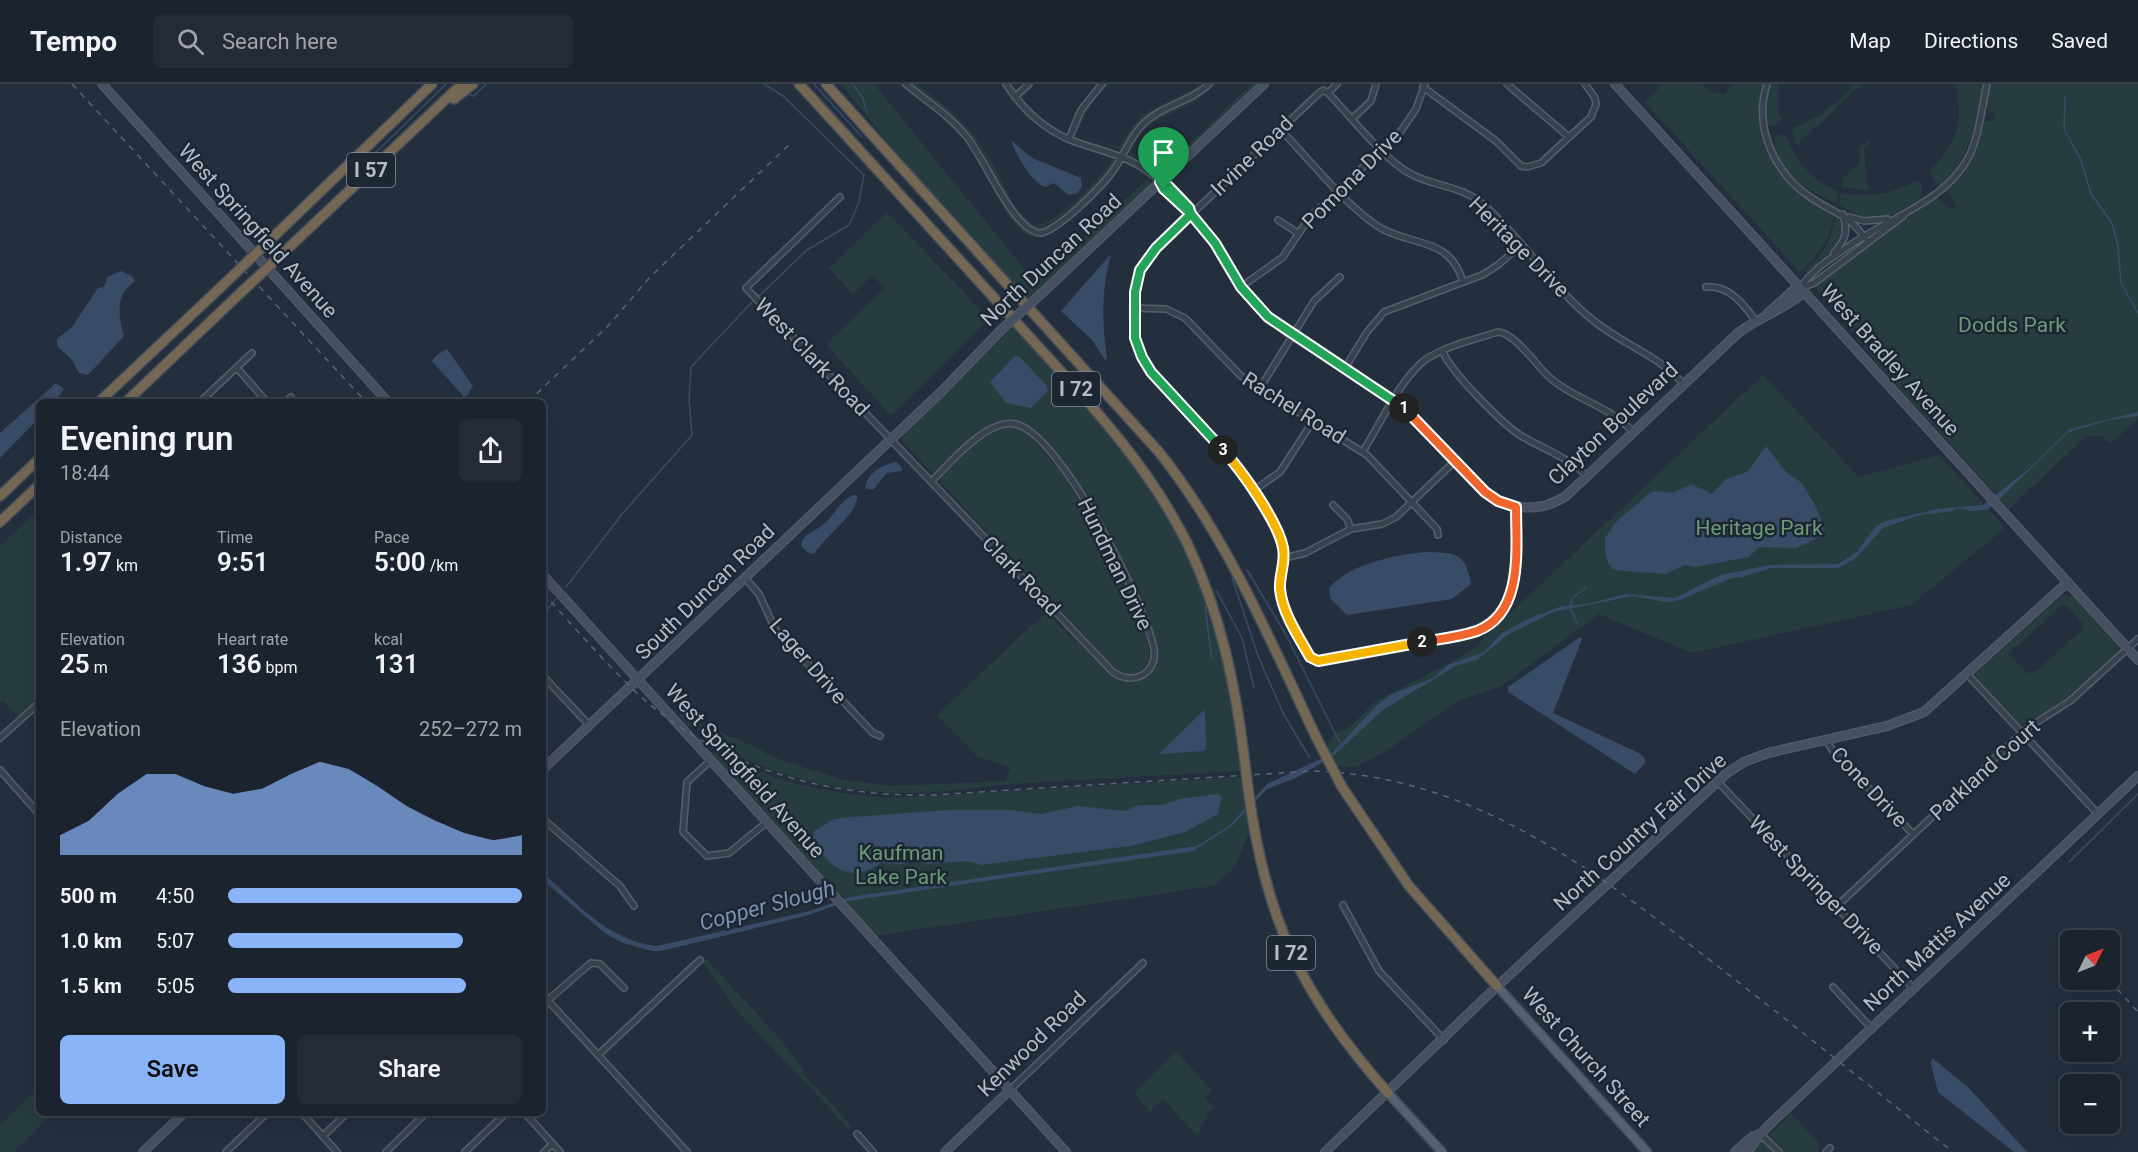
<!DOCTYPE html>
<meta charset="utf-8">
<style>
:root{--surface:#1b232e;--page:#242b36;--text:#f1f3f6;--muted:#a0a4aa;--line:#39404a;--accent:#8ab4f8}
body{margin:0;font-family:Roboto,sans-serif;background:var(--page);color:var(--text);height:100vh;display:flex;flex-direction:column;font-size:22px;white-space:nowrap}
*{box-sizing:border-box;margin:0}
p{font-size:20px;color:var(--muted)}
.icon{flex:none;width:33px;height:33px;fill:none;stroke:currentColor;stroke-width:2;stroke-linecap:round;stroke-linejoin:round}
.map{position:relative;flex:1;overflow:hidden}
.drawer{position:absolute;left:36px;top:315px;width:510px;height:717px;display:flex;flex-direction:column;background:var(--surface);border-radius:9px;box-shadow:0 6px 24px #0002,0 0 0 2px var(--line)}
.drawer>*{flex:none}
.needle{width:39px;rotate:47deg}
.buttons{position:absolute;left:2060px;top:846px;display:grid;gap:12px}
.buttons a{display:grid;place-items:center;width:60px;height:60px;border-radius:9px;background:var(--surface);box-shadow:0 6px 24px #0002,0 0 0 2px var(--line);font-size:30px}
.pin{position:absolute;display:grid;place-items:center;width:51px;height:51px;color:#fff;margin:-62px -26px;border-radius:50% 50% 50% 0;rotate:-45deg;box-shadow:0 0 6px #0007}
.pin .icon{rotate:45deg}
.km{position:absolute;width:30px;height:30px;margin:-15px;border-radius:50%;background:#222;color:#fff;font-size:16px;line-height:30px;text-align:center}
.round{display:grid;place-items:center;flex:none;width:63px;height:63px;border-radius:9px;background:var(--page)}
.overview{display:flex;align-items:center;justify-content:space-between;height:102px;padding:0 24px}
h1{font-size:33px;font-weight:600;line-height:45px}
.figures{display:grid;grid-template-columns:repeat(3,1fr);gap:9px;height:102px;padding:6px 24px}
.figures div{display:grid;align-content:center}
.figures b{font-size:26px;font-weight:600}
.figures small{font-size:16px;font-weight:400}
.figures p{font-size:16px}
.chart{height:168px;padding:12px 24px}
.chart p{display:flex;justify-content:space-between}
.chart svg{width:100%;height:108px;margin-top:6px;fill:var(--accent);opacity:.7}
.button{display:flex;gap:12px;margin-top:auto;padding:12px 24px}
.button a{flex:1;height:69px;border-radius:9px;background:var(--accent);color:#111;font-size:24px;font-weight:600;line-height:69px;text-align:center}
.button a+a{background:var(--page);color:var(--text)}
ul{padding:0 24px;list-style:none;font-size:20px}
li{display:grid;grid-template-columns:96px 72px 1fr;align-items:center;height:45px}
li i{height:15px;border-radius:8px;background:var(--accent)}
header{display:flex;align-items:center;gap:36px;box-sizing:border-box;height:84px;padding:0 30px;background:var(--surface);border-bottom:2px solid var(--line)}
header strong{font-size:28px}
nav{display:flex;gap:33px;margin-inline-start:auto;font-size:21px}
.search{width:420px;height:54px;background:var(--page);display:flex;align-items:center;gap:15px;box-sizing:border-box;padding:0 21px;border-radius:9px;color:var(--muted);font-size:22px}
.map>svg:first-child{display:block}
.green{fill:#263c3f;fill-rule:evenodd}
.water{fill:#394c67}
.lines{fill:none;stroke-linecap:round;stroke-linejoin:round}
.stream{stroke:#394c67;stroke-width:1.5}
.street-casing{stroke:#565f6c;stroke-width:8}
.secondary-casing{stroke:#565f6c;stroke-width:10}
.primary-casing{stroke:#414a57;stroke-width:11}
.highway-casing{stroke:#434c59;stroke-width:12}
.street{stroke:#38414e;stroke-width:5}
.secondary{stroke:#465061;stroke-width:8}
.primary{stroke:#56606e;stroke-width:8}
.highway{stroke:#746855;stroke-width:9}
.rail{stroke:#5a6575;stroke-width:1.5;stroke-dasharray:6 6;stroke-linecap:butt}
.secondary-bridge-casing{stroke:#565f6c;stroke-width:10;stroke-linecap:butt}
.highway-bridge-casing{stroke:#434c59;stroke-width:12;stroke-linecap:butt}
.secondary-bridge{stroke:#465061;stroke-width:8}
.highway-bridge{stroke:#746855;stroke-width:9}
.split-1-casing{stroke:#fff;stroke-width:12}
.split-2-casing{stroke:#fff;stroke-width:12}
.split-3-casing{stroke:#fff;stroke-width:12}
.split-4-casing{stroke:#fff;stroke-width:12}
.split-1{stroke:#22a559;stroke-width:8}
.split-2{stroke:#f0652b;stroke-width:8}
.split-3{stroke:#f5b400;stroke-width:8}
.split-4{stroke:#22a559;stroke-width:8}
.labels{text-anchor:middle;stroke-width:5;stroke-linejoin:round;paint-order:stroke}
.shield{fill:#1d2633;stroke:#878f9c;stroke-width:1.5}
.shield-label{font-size:20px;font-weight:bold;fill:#b4bcc9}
.street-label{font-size:21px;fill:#b4bcc9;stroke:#1d2633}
.park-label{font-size:21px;fill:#6b9a76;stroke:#1d2633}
.water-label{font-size:22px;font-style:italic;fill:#7c92b1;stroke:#1d2633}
</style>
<header>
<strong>Tempo</strong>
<div class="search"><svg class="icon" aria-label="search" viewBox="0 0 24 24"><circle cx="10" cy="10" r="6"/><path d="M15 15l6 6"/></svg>Search here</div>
<nav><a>Map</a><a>Directions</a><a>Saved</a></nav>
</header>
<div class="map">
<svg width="2138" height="1068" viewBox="0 0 2138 1068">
<rect width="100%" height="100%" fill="#242f3e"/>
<path class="green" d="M841,0h33l160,197 115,-103 -25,-16 -18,25 -54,46c-34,22 -57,-43 -69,-64 -7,-12 -15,-24 -24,-34 -18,-20 -40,-34 -61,-51h4c24,20 51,37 69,62 21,29 29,68 60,88l11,1 50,-39 32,-36 25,15 2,10 -123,114 -114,-124z
M912,0h4c27,19 52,40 70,68 16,24 23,56 48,73 19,4 70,-51 80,-67 -54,-18 -81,-22 -114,-74 8,4 22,25 31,34 24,22 54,30 84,39l-1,5c-8,17 -61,68 -79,67 -29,-13 -44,-69 -65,-94 -17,-21 -38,-34 -58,-51z
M1105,0h4l-17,18 -17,33 44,12 13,-21 15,-14 56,-28 -17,13 -41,19 -25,33 -46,-14 10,-25z
M1211,0h5c-7,6 -14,13 -22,18 -28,17 -49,15 -64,50l29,20 93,-88h5l-94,89 -5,1 -30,-21c4,-34 42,-39 65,-53 7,-4 12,-10 18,-16z
M1663,0h39l7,7 15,4 9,-11h30c-14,56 21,108 71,131 -5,26 -15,40 -34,57l-155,-170z
M1769,0h10l-1,32 3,1v6l-10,4 -6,-5v-23z
M1855,0l6,1 -61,57v4l-4,-2 -4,-15 30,-15z
M1956,0h28c-8,38 -13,71 -41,100l-7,1 -6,-14c28,-30 33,-47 26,-87z
M1990,0h148v336l-28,23 -8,-7h-16l-77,73 -133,-147 -60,-74 1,-4 24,-21 88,-61 8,-5 15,13 5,-4 -11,-16c22,-25 26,-39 37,-69h11v-7l-9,-5z
M1781,50l5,2c10,25 27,46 53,55l-2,12c-23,-8 -69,-35 -62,-65z
M1869,55l1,5 -6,4 3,37 4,3 -4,2 -25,-3 1,-9 16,-14 1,-17z
M1918,96l4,5 -1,14c-38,20 -43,30 -82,6l2,-12c29,5 52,1 77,-13z
M887,128l102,107 -98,97 -65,-72 59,-56 -13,-13 -19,19 -24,-26z
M1836,132c24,21 -15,44 -30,57l-1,-2c18,-16 26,-31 31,-55z
M1013,241c79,87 164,174 198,290 16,51 23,103 30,156 -72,4 -143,8 -214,12 -42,2 -85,11 -127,10 -63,-1 -162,-23 -208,-69l-4,2 -10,-13 16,-10 -3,14 4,5 65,27 10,7 73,24 50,6 113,-5 4,-13 -33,-12 -40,-41 109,-103 65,63c23,14 51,-1 46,-29 -25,-72 -59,-145 -110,-201 -7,-7 -14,-18 -23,-22 -10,-5 -22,-4 -32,0l-60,50 -30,-33 2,-10z
M1763,291l96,102 80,-22 66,73 -94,77 -219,48 -93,-39 -98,72 -43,15 -72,50 -30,16 -19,-1 -11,-20 10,-14 14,-5 26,-26 92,-48z
M1003,343h11l10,4c20,19 39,41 54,63 16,22 79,144 71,167 -8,12 -19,19 -32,9l-176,-187v-6c18,-17 38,-42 62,-50z
M39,425v189l-21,19 -15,-17 -3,3v-157z
M2063,511l11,2 44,49 1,5 -59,53 -40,21 -41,-43 -4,-9zM2061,522h6l16,18v5l-43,39 -12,6 -20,-20z
M711,668c20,2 41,17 60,24 38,13 78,19 118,22l352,-21 8,54 -13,35 -22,20 -334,49 -3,2z
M706,875l77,83c6,13 19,18 21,33l48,51 -3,3 -111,-117 -36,-51z
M1176,967l36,40 -7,7 9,9 -9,9 3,2 -8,9 1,3 -4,6 -34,-37 -13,13 -16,-19z
M39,1004v25h15l-40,39h-14v-27z
M1791,1029l28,30 -1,9h-67z"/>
<path class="water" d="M1011,56l21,18 49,20 1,8 -4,7 -10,2 -14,-12 -8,4c-14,-3 -31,-34 -35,-47z
M1111,170c-10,37 -9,68 -4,105l-2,1 -13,-20 -31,-29z
M121,187l11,5 3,5c-20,13 -17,34 -11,55l-36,39 -9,-2 -7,-13 -15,-14v-7l15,-12 26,-39 5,-1 3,-4 1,-6z
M447,265l26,37 -6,10 -3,1 -32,-36 5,-6z
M1015,272l5,1 27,29 1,5 -17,17 -25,-5 -16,-21z
M56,299l8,6 -9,13h-16v16l-39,40v-25z
M2138,328v4l-29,4 -40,12 -80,77 -17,2 -15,-3 -4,3 -33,4 -37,13 -28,31 -17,9h-67l-28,9 -11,1 -52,22 -14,2 -33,-6 -80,16 -44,22 -32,26 -22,6 -14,9 -57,34 -51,47 -37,22 -29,11 -35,37 -39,25 -345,50 -43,15 -144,35h-9l-29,-8 -17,-9 -63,-54v-7c35,31 65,68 114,73l153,-35 40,-14 347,-51 32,-20 38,-42 64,-30 46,-49 15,-11 41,-16 15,-13 36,-13 18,-19 26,-14 34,-13 26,-2 37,-10 50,4 46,-23 48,-10 69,-1 19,-12 18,-25 11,-6 51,-12 46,-4 49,-39 38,-37z
M1766,362l20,26 16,11 14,24 7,17 1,11 -28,13 -37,-1 -10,10 -54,10 -10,-2 -20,9 -51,-4c-10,-8 -9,-20 -9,-32l11,-16 34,-29 6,-2 17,2 18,-9 21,10 14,-15 21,-7z
M896,378l6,6v3l-15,2 -14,17 -8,-2c2,-15 17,-23 31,-26z
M853,411h4c2,18 -32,41 -43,59l-7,-2 -6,-6c1,-13 16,-15 24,-23 10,-9 15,-22 28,-28z
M1425,468c28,1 41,-1 46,32l-19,15 -105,16 -17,-17 -1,-10c21,-24 65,-33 96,-36z
M1580,553l2,2 -29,74 86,40 6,6v4l-10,11 -127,-82v-5z
M1203,627h2l1,38 -2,2 -45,3z
M1218,710l4,2 -4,18 -33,18 -55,14 -149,19 -13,-4 -41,3 -12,-6c-14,10 -19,5 -35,5 -23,19 -47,9 -62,-15 -4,-6 -6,-10 -4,-17l20,-12 17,-2 97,-7h62l31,4 37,-8 47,5 13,-6h25l16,-6z
M1932,974l36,29 59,65h-13l-76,-60 -7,-28z"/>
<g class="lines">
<path class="stream" d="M814,0l48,53
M853,0l10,14 3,12
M470,11l4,1 12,-12
M2065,13l-1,32 17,31 10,34 21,29 6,23 3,37 17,30
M361,83l85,-83
M759,212l48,-46 42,-25 10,-23 5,-27 -81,-79 -19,-12
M1247,486l38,63 55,110
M1232,493l26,79 26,59 26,43
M566,503l57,-74 69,-78 -3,-35 2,-33 62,-66
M1216,506l26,48 12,50
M1573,513l13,-9
M1572,515l-2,8 7,16
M1205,523l7,52
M543,531l13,-16
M2069,778l69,-68"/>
<defs>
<path id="street" d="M906,0c20,17 43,31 60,52 19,22 47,96 75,97 19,-4 60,-46 72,-62 11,-15 16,-33 30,-47 19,-19 46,-21 66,-40
M1006,0c16,24 39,46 67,57 32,12 62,15 87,41
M1507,0l62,53
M1767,0c-14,44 8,91 46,115 23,15 38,17 54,42
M1423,3l73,54 25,25 6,1 14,-4 50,-46 5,-13 -1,-6 -10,-14
M1328,9l-5,-3 -5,4 -162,154c-29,34 -31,88 -5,124l87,95 36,61 9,22 -3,32 3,21 30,57c18,3 63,-10 82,-13 118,-21 119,-19 121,-140
M1328,9c24,24 52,63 81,80 24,14 53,12 75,32 40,35 68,83 110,116 31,25 59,31 89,62
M1328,9l9,-9
M1015,13l14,-13
M1353,34l18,-17 5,-17
M1280,45c29,30 65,76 99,98 33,20 71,9 84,55
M1069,55l12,-29 21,-26
M840,113l-94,91 366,383c19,16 46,3 42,-22 -8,-44 -94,-217 -139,-225 -29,-5 -65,39 -84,58
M1849,133l15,4 23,-2
M1278,136l20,13
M1834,169c12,-14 14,-21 9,-39
M1241,203l42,-30 26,-39 92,-87 15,-22 9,-25
M1706,203c22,-2 37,16 49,33
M1800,204c13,-19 30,-29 49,-42 41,-29 101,-46 122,-94 9,-21 11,-46 16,-68
M1801,204l13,-5 89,-67
M1134,224l32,1 19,9 56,58 126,79 70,74 1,6
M1443,268c8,20 61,74 80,85 21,12 46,21 64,39
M237,284l30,34
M1345,284l22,-36 17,-20 98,-37 16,-10 23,-20
M1260,304l54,-87 26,-24
M200,318l52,-49
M286,318l5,-5
M1363,367c17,-26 37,-72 62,-91 20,-14 51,-21 73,-28 15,0 38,32 49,43 25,24 62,30 86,57
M1253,407l27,-19 33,-51
M1333,421l14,14 4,10
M1284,474l21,-5 46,-24 31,-5 14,-7 59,-56
M745,494l14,16 16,35 98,104 7,3
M1968,591l130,139
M543,592l46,49
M0,654l39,-35
M1826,656l7,11 80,83
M711,676l-24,22 -4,50 24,24 22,-3 38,-31
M0,686l39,44
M1718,698l196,207
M543,735l77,67 14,20
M1343,821l36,66 65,69
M1836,823l190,-178 44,-28 68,-62
M1833,903l39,42
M543,911l144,157
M548,916l43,-37 9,1 24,24
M598,971l102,-95
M1010,1006l133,-127
M302,1029l35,39
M525,1029l35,39
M857,1050l16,18
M1760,1050l19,18
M323,1052l24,-23
M226,1068l41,-39
M386,1068l40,-39
M465,1068l41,-39
M544,1068l9,-8
M1826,1068l4,-4"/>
<path id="secondary" d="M102,0l286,318
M1615,0l523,576
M1160,98l48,52 33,53 17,21 29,24 97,61 22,17 79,82c24,19 55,21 81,4l171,-162c21,-17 46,-23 67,-42
M1160,98c12,5 28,20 31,33
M1041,210l223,-210
M1767,230l31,-28
M543,491l523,577
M543,685l398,-377 61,-63
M143,1068l41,-39
M945,1068l65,-62
M1325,1068l165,-159 237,-220 17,-11 24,-9 119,-27 37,-14 144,-130
M1735,1068l17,-15 8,-3
M1747,1068l19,-24 372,-352"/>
<path id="primary" d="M1497,902l150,166
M1388,1009l54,59"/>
<path id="highway" d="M799,0c73,79 145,159 217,238 62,69 129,136 171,221 33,69 48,139 57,213
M826,0l333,368c69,87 111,188 158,287
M454,15l19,-15
M267,159l165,-159
M280,172l182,-172
M99,318l122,-115
M126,318l107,-102
M0,412l39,-37
M0,438l39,-37
M1342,703l67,99 88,100
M1248,704c17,132 53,206 140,305"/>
</defs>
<use href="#street" class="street-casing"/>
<use href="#secondary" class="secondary-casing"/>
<use href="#primary" class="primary-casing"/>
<use href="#highway" class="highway-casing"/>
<use href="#street" class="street"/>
<use href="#secondary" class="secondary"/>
<use href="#primary" class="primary"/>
<use href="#highway" class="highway"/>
<path class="rail" d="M72,0l294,318
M528,318l81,-77 40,-47 144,-137
M543,509c32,35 63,71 97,103 81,72 185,101 291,99l382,-24c166,5 290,106 416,204 75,58 149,118 224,177
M2109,896l29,32"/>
<defs>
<path id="secondary-bridge" d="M1002,245l39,-35"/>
<path id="highway-bridge" d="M221,203l46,-44
M233,216l47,-44
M1317,655l25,48
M1244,672l4,32"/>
</defs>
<use href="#secondary-bridge" class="secondary-bridge-casing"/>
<use href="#highway-bridge" class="highway-bridge-casing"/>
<use href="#secondary-bridge" class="secondary-bridge"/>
<use href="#highway-bridge" class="highway-bridge"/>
</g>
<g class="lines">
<defs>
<path id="split-1" d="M1164,105l-4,-7 8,4 21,22 2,6 24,29 26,44 27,30 136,91"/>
<path id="split-2" d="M1404,324l81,84 13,9 18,6c0,42 8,106 -39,124 -18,6 -37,8 -55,11"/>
<path id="split-3" d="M1223,366c18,20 55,71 60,98 3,14 -4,27 -3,41 2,23 18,47 30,68l8,4 104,-19"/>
<path id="split-4" d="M1164,105l27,25 -35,34 -16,22 -5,22v46l7,19 9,15 72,78"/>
</defs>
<use href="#split-1" class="split-1-casing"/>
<use href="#split-2" class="split-2-casing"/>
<use href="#split-3" class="split-3-casing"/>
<use href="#split-4" class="split-4-casing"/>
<use href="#split-1" class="split-1"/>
<use href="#split-2" class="split-2"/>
<use href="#split-3" class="split-3"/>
<use href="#split-4" class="split-4"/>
</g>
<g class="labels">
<g class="shield">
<rect x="347" y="69" width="48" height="34" rx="4.5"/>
<rect x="1052" y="288" width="48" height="34" rx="4.5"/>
<rect x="1267" y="852" width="48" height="34" rx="4.5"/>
</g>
<g class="shield-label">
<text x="371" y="93">I 57</text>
<text x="1076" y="312">I 72</text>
<text x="1291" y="876">I 72</text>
</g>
<g class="street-label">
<text transform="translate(1252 72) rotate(-44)" y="7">Irvine Road</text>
<text transform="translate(1352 95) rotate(-45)" y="7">Pomona Drive</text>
<text transform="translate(258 147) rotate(48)" y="7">West Springfield Avenue</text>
<text transform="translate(1519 163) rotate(45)" y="7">Heritage Drive</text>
<text transform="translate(1051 176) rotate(-43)" y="7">North Duncan Road</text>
<text transform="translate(812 273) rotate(46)" y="7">West Clark Road</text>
<text transform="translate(1890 276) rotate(48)" y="7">West Bradley Avenue</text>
<text transform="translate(1294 324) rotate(32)" y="7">Rachel Road</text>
<text transform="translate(1613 340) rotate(-43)" y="7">Clayton Boulevard</text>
<text transform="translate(1115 480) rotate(64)" y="7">Hundman Drive</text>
<text transform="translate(1021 492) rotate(46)" y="7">Clark Road</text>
<text transform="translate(705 508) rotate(-44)" y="7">South Duncan Road</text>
<text transform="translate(808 577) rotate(49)" y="7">Lager Drive</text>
<text transform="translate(1985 686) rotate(-42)" y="7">Parkland Court</text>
<text transform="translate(745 687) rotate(48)" y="7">West Springfield Avenue</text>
<text transform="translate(1869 703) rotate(47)" y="7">Cone Drive</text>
<text transform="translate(1640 748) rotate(-42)" y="7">North Country Fair Drive</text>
<text transform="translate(1816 801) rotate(46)" y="7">West Springer Drive</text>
<text transform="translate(1937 858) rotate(-43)" y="7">North Mattis Avenue</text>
<text transform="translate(1032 960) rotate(-44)" y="7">Kenwood Road</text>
<text transform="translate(1586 973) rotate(48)" y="7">West Church Street</text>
</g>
<g class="park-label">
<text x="2012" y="248">Dodds Park</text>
<text x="1759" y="451">Heritage Park</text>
<text x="901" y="776">Kaufman<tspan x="901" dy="24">Lake Park</tspan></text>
</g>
<g class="water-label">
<text transform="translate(767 821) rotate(-15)" y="8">Copper Slough</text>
</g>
</g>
</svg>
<div class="buttons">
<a><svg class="needle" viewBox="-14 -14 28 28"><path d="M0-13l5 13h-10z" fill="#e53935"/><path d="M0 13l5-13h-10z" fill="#a0a4aa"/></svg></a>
<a>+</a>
<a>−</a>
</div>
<div class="pin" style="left:1164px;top:105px;background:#1e9e55"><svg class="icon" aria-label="arrive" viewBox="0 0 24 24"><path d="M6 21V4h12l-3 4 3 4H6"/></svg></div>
<b class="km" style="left:1404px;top:324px">1</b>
<b class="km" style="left:1422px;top:558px">2</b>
<b class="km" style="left:1223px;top:366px">3</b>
<section class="drawer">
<div class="overview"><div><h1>Evening run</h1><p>18:44</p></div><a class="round"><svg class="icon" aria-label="share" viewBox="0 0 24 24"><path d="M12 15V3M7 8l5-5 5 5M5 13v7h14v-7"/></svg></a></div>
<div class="figures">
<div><p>Distance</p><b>1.97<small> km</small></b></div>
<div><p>Time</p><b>9:51</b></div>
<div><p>Pace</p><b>5:00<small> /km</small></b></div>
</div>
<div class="figures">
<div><p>Elevation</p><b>25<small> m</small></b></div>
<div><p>Heart rate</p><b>136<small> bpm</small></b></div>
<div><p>kcal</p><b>131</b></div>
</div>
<div class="chart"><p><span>Elevation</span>252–272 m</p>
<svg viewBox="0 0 160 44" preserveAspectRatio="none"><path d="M0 44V36L10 30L20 19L30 11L40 11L50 16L60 19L70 17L80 11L90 6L100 9L110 16L120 24L130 30L140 35L150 38L160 36V44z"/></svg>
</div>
<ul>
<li><b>500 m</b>4:50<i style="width:100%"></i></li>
<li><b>1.0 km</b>5:07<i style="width:80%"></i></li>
<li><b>1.5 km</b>5:05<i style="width:81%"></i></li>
</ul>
<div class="button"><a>Save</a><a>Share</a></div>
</section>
</div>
